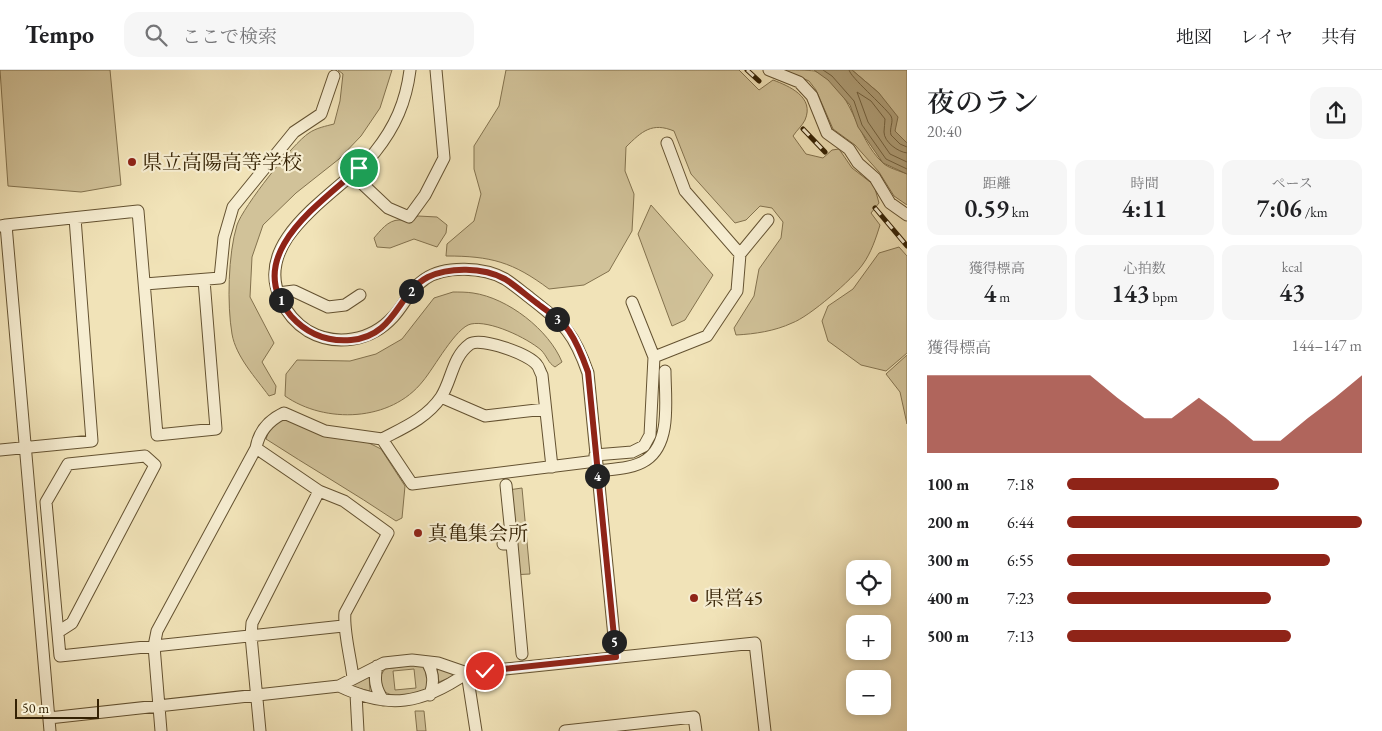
<!DOCTYPE html>
<html lang="ja">
<meta charset="utf-8">
<style>
:root{--surface:#fff;--page:#f6f6f6;--text:#202124;--muted:#757577;--line:#e0e0e0;--accent:#8f2418}
body{margin:0;font-family:"EB Garamond","Noto Serif JP",serif;background:var(--page);color:var(--text);height:100vh;display:flex;flex-direction:column;font-size:19px;white-space:nowrap}
*{box-sizing:border-box;margin:0}
p{font-size:16px;color:var(--muted)}
.icon{flex:none;width:28px;height:28px;fill:none;stroke:currentColor;stroke-width:2;stroke-linecap:round;stroke-linejoin:round}
.map{position:relative;flex:1;overflow:hidden}
.details{display:flex;flex-direction:column;background:var(--surface);width:475px}
.details>*{flex:none}
.fabs{position:absolute;left:846px;top:490px;display:grid;gap:10px}
.fabs a{display:grid;place-items:center;width:45px;height:45px;border-radius:10px;background:var(--surface);box-shadow:0 2px 8px #0003;font-size:25px}
.scale{position:absolute;left:15px;bottom:12px;width:84px;box-sizing:border-box;padding-left:5px;border:2px solid #352204;border-top:0;font-size:14px;line-height:18px;white-space:nowrap;color:#352204;-webkit-text-stroke:4px #f6edd1;paint-order:stroke}
.pin{position:absolute;display:grid;place-items:center;width:42px;height:42px;color:#fff;margin:-21px;border:2px solid #fff;border-radius:50%;box-shadow:0 1px 5px #0007}
.km{position:absolute;width:25px;height:25px;margin:-12px;border-radius:50%;background:#222;color:#fff;font-size:14px;line-height:25px;text-align:center}
.round{display:grid;place-items:center;flex:none;width:52px;height:52px;border-radius:15px;background:var(--page)}
.summary{display:flex;align-items:center;justify-content:space-between;height:85px;padding:0 20px}
h1{font-size:28px;font-weight:600;line-height:38px}
.stats{display:grid;grid-template-columns:repeat(3,1fr);gap:8px;height:85px;padding:5px 20px}
.stats div{display:grid;align-content:center;border-radius:12px;background:var(--page);text-align:center}
.stats b{font-size:25px;font-weight:600}
.stats small{font-size:14px;font-weight:400}
.stats p{font-size:14px}
.chart{height:140px;padding:10px 20px}
.chart p{display:flex;justify-content:space-between}
.chart svg{width:100%;height:90px;margin-top:5px;fill:var(--accent);opacity:.7}
ul{padding:0 20px;list-style:none;font-size:16px}
li{display:grid;grid-template-columns:80px 60px 1fr;align-items:center;height:38px}
li i{height:12px;border-radius:6px;background:var(--accent)}
header{display:flex;align-items:center;gap:30px;box-sizing:border-box;height:70px;padding:0 25px;background:var(--surface);border-bottom:1px solid var(--line)}
header strong{font-size:24px}
nav{display:flex;gap:28px;margin-inline-start:auto;font-size:18px}
.search{width:350px;height:45px;background:var(--page);display:flex;align-items:center;gap:12px;box-sizing:border-box;padding:0 18px;border-radius:15px;color:var(--muted);font-size:19px}
main{display:flex;flex:1;min-height:0}
.map>svg:first-child{display:block}
.green{fill:#d1c299;stroke:#83724e;fill-rule:evenodd}
.water{fill:#b1a17b;stroke:#7f6e4b}
.lines{fill:none;stroke-linecap:round;stroke-linejoin:round}
.shore{stroke:#736240;stroke-width:1}
.minor-casing{stroke:#645231;stroke-width:13}
.minor{stroke:#f6edd1;stroke-width:11}
.rail-casing{stroke:#352204;stroke-width:5}
.rail{stroke:#f6edd1;stroke-width:3;stroke-dasharray:9;stroke-linecap:butt}
.route-casing{stroke:#fff;stroke-width:10}
.route{stroke:#8f2418;stroke-width:6}
.poi-dot{fill:#8f2418;stroke:#f6edd1;stroke-width:2}
.labels{text-anchor:middle;stroke-width:4.5;stroke-linejoin:round;paint-order:stroke}
.poi-label{font-size:20px;fill:#352204;stroke:#f6edd1;text-anchor:start}
</style>
<header>
<strong>Tempo</strong>
<div class="search"><svg class="icon" aria-label="search" viewBox="0 0 24 24"><circle cx="10" cy="10" r="6"/><path d="M15 15l6 6"/></svg>ここで検索</div>
<nav><a>地図</a><a>レイヤ</a><a>共有</a></nav>
</header>
<main>
<div class="map">
<svg width="907" height="661" viewBox="0 0 907 661">
<rect width="100%" height="100%" fill="#f1e3b8"/>
<filter id="stains"><feTurbulence type="fractalNoise" baseFrequency=".004" numOctaves="4"/><feColorMatrix values="0 0 0 0 .2 0 0 0 0 .09 0 0 0 0 .02 0 0 0 .5 -.17"/></filter>
<radialGradient id="worn" r=".72"><stop offset=".6" stop-color="#630" stop-opacity="0"/><stop offset="1" stop-color="#630" stop-opacity=".3"/></radialGradient>
<path class="green" d="M0,0h110l11,115 -40,7 -73,-6z
M338,0h54l-12,38 -19,28 -22,23 -43,34 -33,32 -11,32 -2,40 24,46 -12,19 14,24 -1,8 -6,2c-13,-18 -33,-39 -37,-62 -5,-29 -4,-80 5,-109 6,-18 56,-82 72,-92 7,-5 17,-7 25,-9l6,-23 3,-27z
M506,0h233l20,20 14,-10c16,6 42,17 32,40 -3,6 -8,10 -12,16l13,18 17,4 9,-8 7,-1 13,19 22,17 5,18 -8,10 9,12c-4,13 -9,28 -17,39 -10,15 -54,53 -71,59 -17,8 -37,11 -56,12l-2,-7 20,-32 5,-27 22,-31 2,-16 -11,-14 -12,-2 -14,14 -11,3 -44,-49 -17,-43c-22,-9 -32,0 -48,16l-1,24 9,23 -2,37 -23,40 -25,14 -35,4c-36,-27 -58,-33 -103,-33l1,-12 27,-23 7,-27 -7,-25v-23l25,-40z
M784,0c9,0 23,0 31,1 38,16 40,67 68,92 5,5 17,8 24,11v31l-13,-9 -15,-24 -24,-27 -22,-16 -17,-39 -7,-9z
M852,0h55v73l-12,-12 -16,-38z
M651,135l62,70 -28,45 -13,6 -34,-92z
M418,146l19,1 10,8 -1,8 -9,14 -23,-8 -24,9 -13,-1 -3,-9c6,-7 14,-18 25,-18 9,-1 11,1 19,-4z
M899,177l8,9v97l-21,18 -25,-6 -33,-24 -6,-20 6,-15 25,-17 26,-36z
M453,222c6,0 14,0 20,1 35,5 76,37 89,69l-7,5c-7,-4 -8,-11 -14,-17 -14,-12 -51,-30 -70,-26 -15,3 -37,44 -48,57 -32,41 -98,43 -138,15l1,-22 11,-14 53,1 26,-7 26,-15 32,-41z
M907,285v69l-7,-32 -14,-18z
M283,348l80,22 18,9 24,37 -3,32 -6,3c-43,-29 -87,-54 -130,-82l6,-17z
M522,418l8,86 -20,1 -2,-85z
M421,594l8,10c-1,3 0,9 -2,12 -6,16 -66,15 -42,-17zM414,599l2,19 -21,2 -2,-19z
M437,598l19,7 -17,7z
M369,605l1,16 -21,-5z
M415,641h9l2,20h-9z"/>
<path class="water" d="M814,0h38l27,23 19,24 -3,14 12,12v31l-24,-11 -25,-36 -8,-22 -22,-25z"/>
<g class="lines">
<path class="shore" d="M823,0l9,6 22,25 8,24 24,34 21,10
M849,0c1,7 34,35 42,46 3,6 -2,12 0,19l9,9 7,3
M907,83c-9,-1 -23,-11 -23,-21 0,-4 1,-9 1,-13l-14,-18 -14,-9 11,30 22,32 17,8"/>
<defs>
<path id="minor" d="M410,0c-4,32 -15,57 -35,82 -33,40 -125,85 -94,148 6,13 14,23 27,31 28,16 63,10 85,-14 12,-13 17,-28 32,-38 20,-14 59,-12 80,0 8,5 16,12 24,18 34,27 44,33 59,76l28,284
M769,0l30,12 13,14 15,37 22,16 9,14 17,15 15,25 17,12
M352,104l36,34 21,9 16,-22 19,-37 -8,-88
M6,155l132,-14 19,224 59,-6 -12,-149
M0,156l6,-1 44,506
M740,184l28,-34
M145,214l75,-6 4,-40 9,-31 61,-75 27,-18 13,-38
M278,223l16,-2 34,16 17,-2 15,-10
M654,287l53,-21 30,-45 3,-37 -55,-63 -18,-48
M441,327l44,19 60,-7
M382,369c21,-11 45,-21 59,-42 11,-17 11,-40 29,-53 11,-7 59,10 67,21 2,2 3,7 5,10l10,92
M256,378l63,43 25,10 44,32 -43,80c-2,17 6,46 8,65
M0,380l92,-9 -17,-223
M595,385l37,-3 12,-6 6,-11 4,-78 -22,-55
M597,401c15,-2 36,-2 49,-11 26,-17 19,-62 19,-89
M506,415l6,59
M503,474h9l10,110
M58,562l14,-9 83,-158 -10,-9 -77,8 -22,38 14,154 283,-30
M427,592c7,11 7,21 3,33
M377,596c-3,13 -2,22 6,34
M467,603l9,58
M339,616c50,24 83,18 128,-13
M356,624l2,37
M49,648l290,-32 45,-23 28,-3 26,3 29,10 288,-30 10,88
M161,661l-7,-85 3,-15 99,-183c3,-17 13,-28 28,-35l41,18 57,8 30,45 184,-23
M260,661l-9,-95 1,-13 67,-132
M565,661l129,-14 2,14"/>
</defs>
<use href="#minor" class="minor-casing"/>
<use href="#minor" class="minor"/>
<defs>
<path id="rail" d="M747,0l12,11
M803,59l22,23
M875,138l32,38"/>
</defs>
<use href="#rail" class="rail-casing"/>
<use href="#rail" class="rail"/>
</g>
<g class="lines">
<defs>
<path id="route" d="M359,98c-39,36 -119,88 -68,148 16,18 36,26 60,24 45,-4 46,-47 77,-63 21,-10 55,-10 77,2 11,7 22,17 33,25 10,8 24,16 31,27 9,13 14,27 19,41l28,285 -131,14"/>
</defs>
<use href="#route" class="route-casing"/>
<use href="#route" class="route"/>
</g>
<g class="poi-dot">
<circle cx="132" cy="92" r="5"/>
<circle cx="418" cy="463" r="5"/>
<circle cx="694" cy="528" r="5"/>
</g>
<g class="labels">
<g class="poi-label">
<text x="142" y="99">県立高陽高等学校</text>
<text x="428" y="470">真亀集会所</text>
<text x="704" y="535">県営45</text>
</g>
</g>
<rect width="100%" height="100%" filter="url(#stains)"/>
<rect width="100%" height="100%" fill="url(#worn)"/>
</svg>
<div class="fabs">
<a><svg class="icon" aria-label="locate" viewBox="0 0 24 24"><circle cx="12" cy="12" r="6"/><path d="M12 2v4M12 18v4M2 12h4M18 12h4"/></svg></a>
<a>+</a>
<a>−</a>
</div>
<div class="scale">50 m</div>
<div class="pin" style="left:359px;top:98px;background:#1e9e55"><svg class="icon" aria-label="arrive" viewBox="0 0 24 24"><path d="M6 21V4h12l-3 4 3 4H6"/></svg></div>
<div class="pin" style="left:485px;top:601px;background:#d93025"><svg class="icon" aria-label="check" viewBox="0 0 24 24"><path d="M5 12l5 5 9-10"/></svg></div>
<b class="km" style="left:281px;top:230px">1</b>
<b class="km" style="left:411px;top:221px">2</b>
<b class="km" style="left:557px;top:249px">3</b>
<b class="km" style="left:597px;top:406px">4</b>
<b class="km" style="left:614px;top:572px">5</b>
</div>
<section class="details">
<div class="summary"><div><h1>夜のラン</h1><p>20:40</p></div><a class="round"><svg class="icon" aria-label="share" viewBox="0 0 24 24"><path d="M12 15V3M7 8l5-5 5 5M5 13v7h14v-7"/></svg></a></div>
<div class="stats">
<div><p>距離</p><b>0.59<small> km</small></b></div>
<div><p>時間</p><b>4:11</b></div>
<div><p>ペース</p><b>7:06<small> /km</small></b></div>
</div>
<div class="stats">
<div><p>獲得標高</p><b>4<small> m</small></b></div>
<div><p>心拍数</p><b>143<small> bpm</small></b></div>
<div><p>kcal</p><b>43</b></div>
</div>
<div class="chart"><p><span>獲得標高</span>144–147 m</p>
<svg viewBox="0 0 160 44" preserveAspectRatio="none"><path d="M0 44V6L10 6L20 6L30 6L40 6L50 6L60 6L70 17L80 27L90 27L100 17L110 27L120 38L130 38L140 27L150 17L160 6V44z"/></svg>
</div>
<ul>
<li><b>100 m</b>7:18<i style="width:72%"></i></li>
<li><b>200 m</b>6:44<i style="width:100%"></i></li>
<li><b>300 m</b>6:55<i style="width:89%"></i></li>
<li><b>400 m</b>7:23<i style="width:69%"></i></li>
<li><b>500 m</b>7:13<i style="width:76%"></i></li>
</ul>
</section>
</main>
